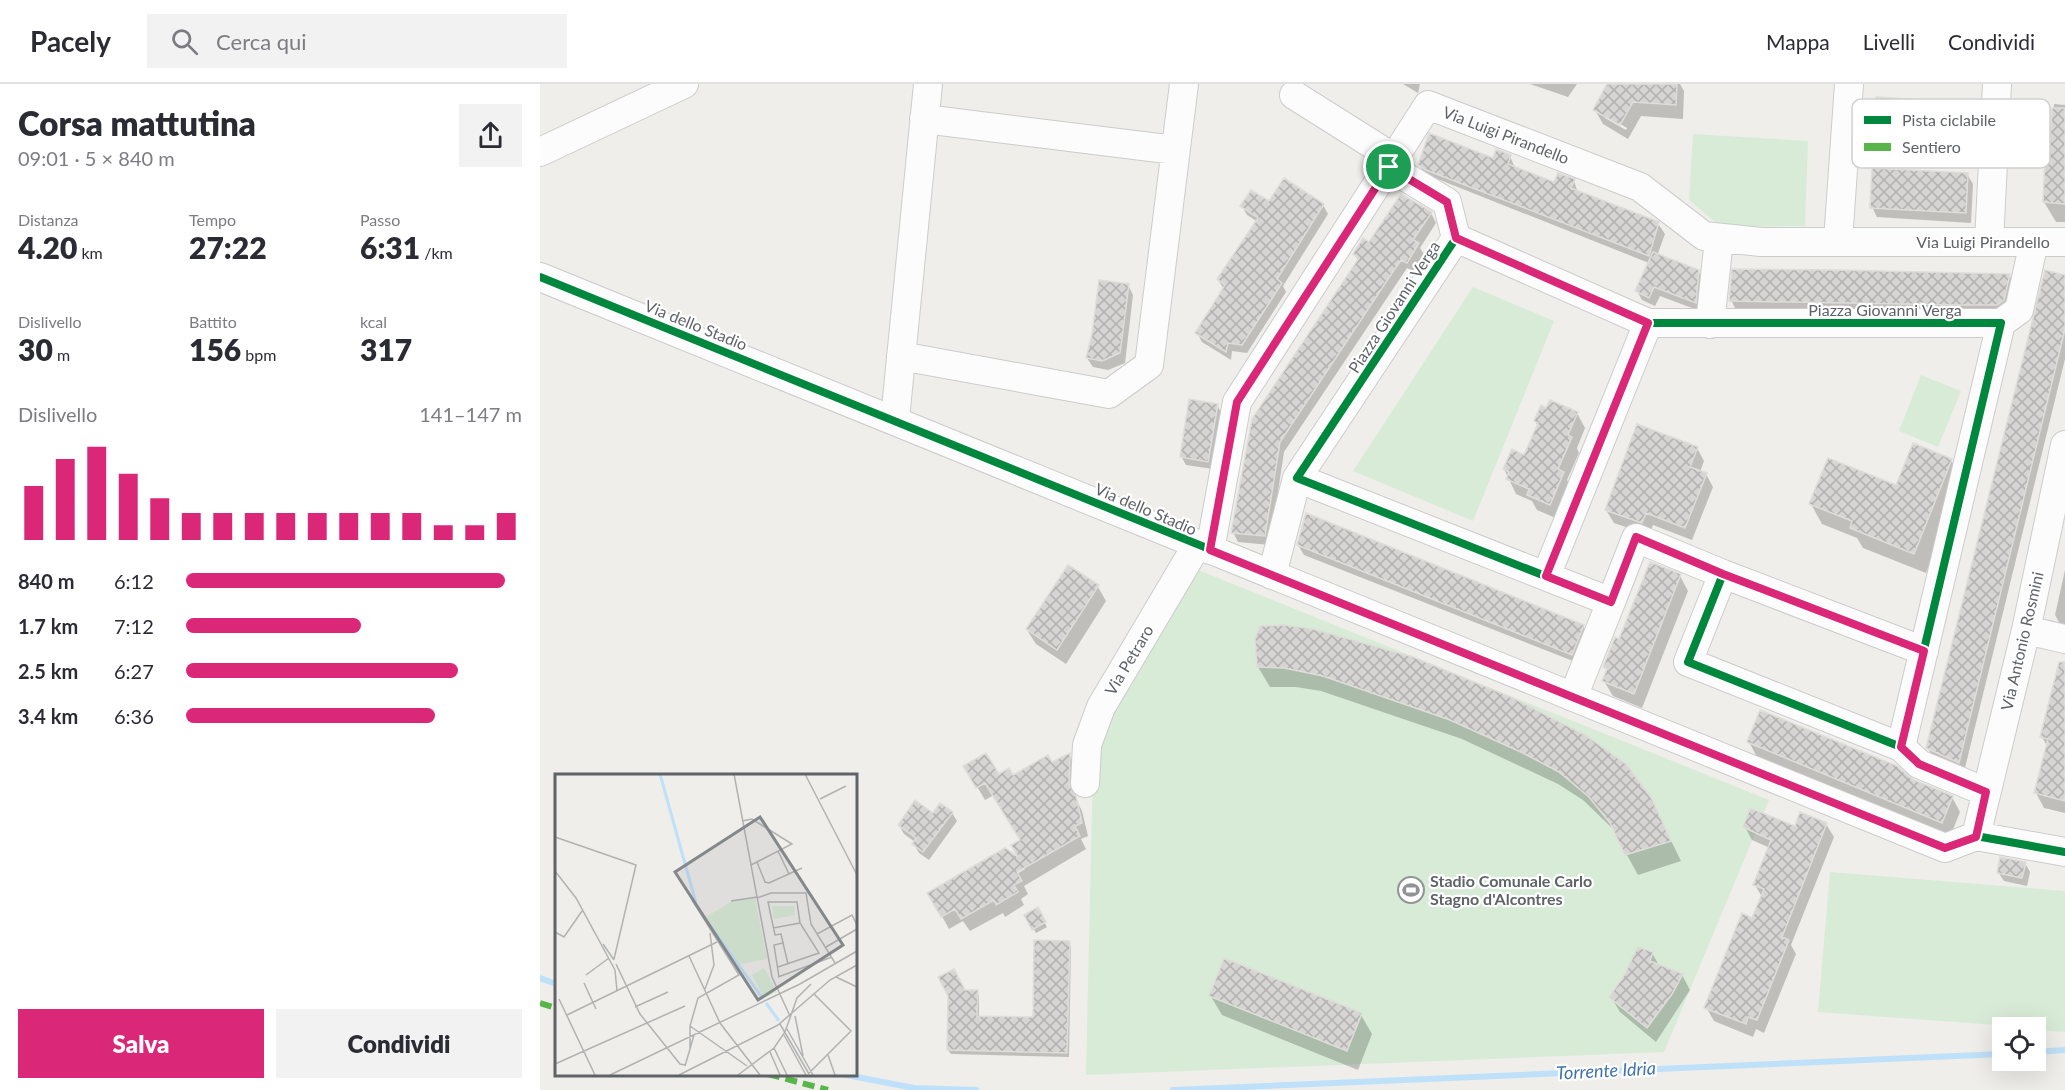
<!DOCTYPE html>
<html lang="it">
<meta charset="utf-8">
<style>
:root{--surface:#fff;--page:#f2f2f3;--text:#2b2b33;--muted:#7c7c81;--line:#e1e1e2;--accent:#db2777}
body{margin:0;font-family:Lato,sans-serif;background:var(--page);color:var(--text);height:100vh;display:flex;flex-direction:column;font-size:22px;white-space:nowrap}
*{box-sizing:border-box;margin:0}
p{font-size:20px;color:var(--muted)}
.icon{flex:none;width:33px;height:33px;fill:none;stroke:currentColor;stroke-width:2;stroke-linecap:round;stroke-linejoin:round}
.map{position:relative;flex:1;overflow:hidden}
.drawer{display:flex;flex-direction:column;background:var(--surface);width:540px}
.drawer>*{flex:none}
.fabs{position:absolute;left:1452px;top:933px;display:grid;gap:12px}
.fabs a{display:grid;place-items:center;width:54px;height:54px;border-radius:0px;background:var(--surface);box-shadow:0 6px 24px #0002;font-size:30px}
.pin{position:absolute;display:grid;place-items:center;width:51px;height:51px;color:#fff;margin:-26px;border:3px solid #fff;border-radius:50%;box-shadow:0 2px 6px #0007}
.round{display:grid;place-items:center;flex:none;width:63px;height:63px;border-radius:0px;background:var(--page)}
.summary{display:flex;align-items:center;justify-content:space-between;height:102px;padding:0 18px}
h1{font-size:33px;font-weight:800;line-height:45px}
.stats{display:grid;grid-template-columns:repeat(3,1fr);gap:9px;height:102px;padding:6px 18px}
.stats div{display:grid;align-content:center}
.stats b{font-size:30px;font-weight:800}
.stats small{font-size:16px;font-weight:400}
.stats p{font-size:16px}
.chart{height:168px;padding:12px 18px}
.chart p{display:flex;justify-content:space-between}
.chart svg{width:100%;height:108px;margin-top:6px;stroke:var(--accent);stroke-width:6}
.action{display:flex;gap:12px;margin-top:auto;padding:12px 18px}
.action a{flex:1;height:69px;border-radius:0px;background:var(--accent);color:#fff;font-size:24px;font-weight:800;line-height:69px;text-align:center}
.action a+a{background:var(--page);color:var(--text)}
ul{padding:0 18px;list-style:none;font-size:20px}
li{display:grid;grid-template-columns:96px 72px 1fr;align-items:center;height:45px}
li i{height:15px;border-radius:8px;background:var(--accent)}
header{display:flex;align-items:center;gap:36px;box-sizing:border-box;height:84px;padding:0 30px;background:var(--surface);border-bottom:2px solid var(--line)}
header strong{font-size:28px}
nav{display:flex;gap:33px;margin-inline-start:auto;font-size:21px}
.search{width:420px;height:54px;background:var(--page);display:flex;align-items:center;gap:15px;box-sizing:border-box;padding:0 21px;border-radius:0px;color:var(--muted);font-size:22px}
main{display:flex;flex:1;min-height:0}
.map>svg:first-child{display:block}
.park{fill:#d8ebd6}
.shadow{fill:#0003;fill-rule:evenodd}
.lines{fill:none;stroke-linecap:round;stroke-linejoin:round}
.stream{stroke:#bfe0f9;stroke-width:6}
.building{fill:url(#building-cross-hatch);stroke:#deddd9;stroke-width:1.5}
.minor-casing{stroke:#cbcccc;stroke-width:30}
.minor{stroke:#fdfcfc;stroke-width:28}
.quiet{stroke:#58b549;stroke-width:6;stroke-dasharray:12 6;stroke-linecap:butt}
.cycleway-casing{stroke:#fff;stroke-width:11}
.cycleway{stroke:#00873e;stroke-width:8}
.route-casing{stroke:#fff;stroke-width:12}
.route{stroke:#db2777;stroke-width:8}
.labels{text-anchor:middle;stroke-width:4.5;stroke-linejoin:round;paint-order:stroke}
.street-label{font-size:16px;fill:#5f6368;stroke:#fff}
.poi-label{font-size:16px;font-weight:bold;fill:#5f6368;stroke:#fff;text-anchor:start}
.water-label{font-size:18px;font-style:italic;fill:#4174aa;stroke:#fff}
.inset-river{fill:none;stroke:#bfe0f9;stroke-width:3}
.inset-road{fill:none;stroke:#b1b2b2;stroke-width:1.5}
.view{fill:#84888a;fill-opacity:0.15;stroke:#84888a;stroke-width:3}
.inset-edge{fill:none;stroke:#5f6368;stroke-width:3}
.key{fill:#fff;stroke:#cfd0d2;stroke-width:1.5}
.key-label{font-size:16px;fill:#5f6368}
</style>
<header>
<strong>Pacely</strong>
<div class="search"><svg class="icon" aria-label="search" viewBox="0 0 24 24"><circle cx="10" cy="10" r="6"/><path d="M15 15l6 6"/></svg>Cerca qui</div>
<nav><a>Mappa</a><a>Livelli</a><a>Condividi</a></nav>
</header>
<main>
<section class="drawer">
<div class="summary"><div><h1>Corsa mattutina</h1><p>09:01 · 5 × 840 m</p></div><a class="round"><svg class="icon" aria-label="share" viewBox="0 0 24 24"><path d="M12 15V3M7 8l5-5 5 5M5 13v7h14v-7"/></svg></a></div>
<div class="stats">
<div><p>Distanza</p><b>4.20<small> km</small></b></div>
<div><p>Tempo</p><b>27:22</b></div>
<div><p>Passo</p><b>6:31<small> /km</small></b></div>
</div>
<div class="stats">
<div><p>Dislivello</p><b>30<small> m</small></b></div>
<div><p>Battito</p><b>156<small> bpm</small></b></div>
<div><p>kcal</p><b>317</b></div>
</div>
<div class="chart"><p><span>Dislivello</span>141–147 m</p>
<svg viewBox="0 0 160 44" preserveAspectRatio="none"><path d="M5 44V22M15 44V11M25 44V6M35 44V17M45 44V27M55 44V33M65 44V33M75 44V33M85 44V33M95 44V33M105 44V33M115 44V33M125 44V33M135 44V38M145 44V38M155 44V33"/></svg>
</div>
<ul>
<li><b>840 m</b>6:12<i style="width:95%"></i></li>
<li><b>1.7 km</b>7:12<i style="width:52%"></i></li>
<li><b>2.5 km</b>6:27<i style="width:81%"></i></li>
<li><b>3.4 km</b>6:36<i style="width:74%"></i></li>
</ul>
<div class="action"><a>Salva</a><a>Condividi</a></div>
</section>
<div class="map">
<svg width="1525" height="1006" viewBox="0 0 1525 1006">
<defs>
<pattern id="building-cross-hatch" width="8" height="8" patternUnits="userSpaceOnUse" patternTransform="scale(1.5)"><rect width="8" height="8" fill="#d6d5d3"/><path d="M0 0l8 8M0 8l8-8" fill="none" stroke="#b1b0af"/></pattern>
</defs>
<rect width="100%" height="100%" fill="#efeeea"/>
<path class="park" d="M1153,50l115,7 -3,85 -84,1 -32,-27z
M933,203l81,34 -81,200 -120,-50z
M1381,291l40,16 -23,56 -39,-16z
M653,484l576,232 -105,252 -578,23 7,-308 14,-54z
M1290,788l235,19v141l-29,-2v-2l-218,-16z"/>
<path class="shadow" d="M863,0h17l-2,9z
M990,0h47l-9,13z
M1069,0h71l4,7 -1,28 -42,-3 -13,23 -25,-15 -8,-14zM1065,31l22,13 -1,2 -21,-12z
M1514,20l11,1v117h-9l-12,-20 6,-40z
M970,72l5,12 40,16 19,-3 4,12 81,32 6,9 -8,22 41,15 6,10 -4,30 -40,-15 -5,10 -13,-6 -5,-9 12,-28 -224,-89 -6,-9 75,-5z
M1427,90l6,10 -2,39 -94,-6 -5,-10z
M744,96l39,25 5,9 -45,72 3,6 -39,61 -15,-2 -1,9 -29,-18 -5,-9 27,-44 -6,-9 40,-58 -11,-7 -5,-9 27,-3z
M891,129l5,10 -16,25 4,6 -11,17 -6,-3 -10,15 -113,169 -14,93 -32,-3 -5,-10 126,-271 -5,-7z
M1506,188l19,4v83l-101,413 -31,-15 -6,-10z
M1469,191l6,10 -6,25h-273l-5,-10z
M588,201l5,10 -8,68 -17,7 -15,-3 -6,-9z
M677,321l5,9 -9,55 -27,-4 -5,-9z
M1007,326l30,3 8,15 -8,20 2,5 -12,27 5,8 -14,31 -21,-9 -5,-9 -16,-7 -12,-25 21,-12 13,-31 -3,-5z
M1157,364l7,13 -4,11 6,2 7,13 -21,53 -39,-15 -4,10 -35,-12 -8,-13z
M1411,376l11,20 -36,93 -63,-25 -6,-10 -35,-14 -11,-20 86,-17z
M758,461l285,81 6,10 -11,27 -274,-108z
M1525,486v63l-10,-18z
M1140,492l8,15 -46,117 -29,-12 -9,-15 4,-9 -3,-5z
M558,503l8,14 -40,63 -30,-20 -9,-14z
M717,556l394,160 30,61 -43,14 -26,-47 -29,-28 -25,-16 -96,-45 -141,-48 -25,-4h-26l-12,-20z
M1516,598l9,2v129l-21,-5 -8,-15 11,-47 -5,-9z
M1209,658l163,38 40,17 8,15 -10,25 -193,-80z
M529,671l8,13 -2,29 7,14 6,25 -7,3 5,10 -62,37 4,8 -7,5 3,6 -19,12 -2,-4 -33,18 -7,-10 -14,8 -20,-36 93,-31v-22l-28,-45 -9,5 -20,-34 47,11 40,-13zM483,783l2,2 -13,8 -2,-2z
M412,729l5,8 -28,39 -10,-7 -5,-9 1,-2 -11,-8 -5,-9z
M1286,740l8,13 -43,108 5,9 -32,79 -8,-4 -3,8 -39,-16 -8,-14 56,-110 -7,-12 15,-37 -18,-8 -7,-13 51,1z
M1485,779l5,9 -3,14 -23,-5 -6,-9z
M497,825l10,18 -11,6 -10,-18z
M529,859l2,4 -2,110 -118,-3 -3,-4 16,-59h13l2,5v22l55,1z
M1112,869l8,14 22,8 8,15 -34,52 -36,-30 -9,-15z
M670,911l151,20 11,19 -14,36 -136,-55z"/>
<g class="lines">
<path class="stream" d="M0,894l16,6
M1496,968l29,-2
M301,990l73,14 62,2
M633,1006l829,-36"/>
</g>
<path class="building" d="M1067,0h70l-1,21 -43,-3 -13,23 -27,-15z
M1336,13l95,6 -1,38 -96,-6z
M1512,24h13v96l-22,-2 2,-42h4z
M889,49l64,25 3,-9 15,6 -3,9 46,18 4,-9 17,6 -4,9 88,34 -10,34 -223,-86 -8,-5z
M1332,84l96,5 -2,40 -96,-5z
M744,94l40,26 -47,75 5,4 -40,62 -14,-2 -2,9 -31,-19 30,-48 -8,-6 41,-61 -18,-12 11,-16 18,11z
M861,110l31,18 -19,28 6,3 -12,20 -6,-3 -9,13 -112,169 -15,94 -34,-3 21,-114 107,-161 -6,-4 10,-16 6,4z
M1113,168l46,18 -3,33 -42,-16 -5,11 -14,-7z
M1192,185l104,1 174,4 -6,26 -7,5h-39l-229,-4z
M1505,186l20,5v54l-106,434 -33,-15z
M559,196l30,4 -9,69 -18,8 -16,-3 6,-24z
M649,315l29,5 -10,58 -28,-5z
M1010,316l28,12 -10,23 4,2 -14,32 6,3 -14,33 -23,-10 2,-6 -23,-10 3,-7 -6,-3 9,-20 12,6 14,-32 -4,-2 7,-16 5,3z
M1097,340l61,23 -8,20 17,6 -22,55 -39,-15 -4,10 -37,-13z
M1373,359l39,16 -38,95 -64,-26 2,-7 -43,-17 19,-46 68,27z
M766,429l278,112 -12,30 -275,-110z
M1110,478l31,12 -47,120 -32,-13 5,-12 -4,-2 12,-30 4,2z
M528,481l31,20 -42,65 -31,-21z
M744,541l29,4 100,28 100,41 72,37 41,29 26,35 19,42 -46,14 -15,-32 -21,-26 -30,-25 -36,-19 -73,-33 -127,-44 -39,-8 -27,-1 -2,-28 5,-13z
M1519,578h6v139l-31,-8 14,-54 -8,-2z
M1220,626l137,56 15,13 41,17 -11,27 -195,-81z
M446,669l13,21 10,-6 4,7 35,-20 4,7 18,-9 -1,30 7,13 6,27 -7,3 5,10 -63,36 5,9 -8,4 4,7 -22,13 -2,-5 -33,19 -6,-10 -14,8 -14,-24 78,-45 13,9 -7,-12 9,-5 -35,-57 -9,5 -13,-22z
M375,716l18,13 7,-10 13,9 -30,40 -11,-8 4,-6 -18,-13z
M1210,724l45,18 5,-14 27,11 -45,114 7,3 -32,80 -9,-3 -2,7 -42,-16 38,-95 10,5 12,-29 -11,-4 18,-45 -28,-13z
M1460,773l26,5 -4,16 -25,-5z
M498,823l8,15 -14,8 -8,-15z
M494,856l36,1 -3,112 -120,-3 1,-54 -10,-19 16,-8 11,21h13l-1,26 56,1z
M1098,863l15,5 -3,9 33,13 -11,20 -25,34 -38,-31 14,-20z
M684,874l138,55 -15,38 -138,-55z"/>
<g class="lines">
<defs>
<path id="minor" d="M754,11l100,63
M384,35l251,31
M0,68l144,-68
M849,83l58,35 9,36
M1298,157l11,-157
M1449,158l8,-158
M0,193c470,187 937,381 1405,571l31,-12
M1461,239l18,-13 15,-68
M1170,240l9,-85
M361,272l208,38 40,-29 35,-281
M355,335l33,-335
M670,466l27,-148 191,-297 212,82 64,49 57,6h304
M1183,490l201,77
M732,491l25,-97
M1006,492l102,-253
M1486,546l39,9
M1033,613l38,-95
M1361,663l100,-424h-353l-192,-85 -159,240 314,124 25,-64 87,36 -35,88 213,85 18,17 67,28
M545,699l2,-38 14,-38 96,-162
M1436,752l50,-206 39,-185
M1436,752l89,16"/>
</defs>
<use href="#minor" class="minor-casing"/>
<use href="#minor" class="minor"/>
<path class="quiet" d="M0,919l16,5
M228,990l60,16"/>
<defs>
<path id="cycleway" d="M0,193c470,187 937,381 1405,571l31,-12 89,16
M1361,663l100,-424h-353l-192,-85 -159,240 314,124 25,-64 87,36 -35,88 213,85 18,17 67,28"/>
</defs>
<use href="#cycleway" class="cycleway-casing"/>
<use href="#cycleway" class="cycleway"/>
</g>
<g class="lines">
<defs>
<path id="route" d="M849,83l58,35 9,36 192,85 -102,253 65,26 25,-65 87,37 201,77 -23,96 18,17 67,28 -10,45 -31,11 -735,-298 27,-148z"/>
</defs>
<use href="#route" class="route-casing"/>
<use href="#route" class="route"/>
</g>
<defs>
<symbol id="stadium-ring" viewBox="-11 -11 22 22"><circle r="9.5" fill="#fff" stroke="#919496" stroke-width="1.5"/><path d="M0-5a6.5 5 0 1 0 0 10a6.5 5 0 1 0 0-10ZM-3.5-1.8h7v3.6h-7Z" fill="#919496"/></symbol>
</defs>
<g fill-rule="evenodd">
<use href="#stadium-ring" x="856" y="791" width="30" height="30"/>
</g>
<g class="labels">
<g class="street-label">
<text transform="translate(966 51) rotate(21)" y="6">Via Luigi Pirandello</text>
<text x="1443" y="164">Via Luigi Pirandello</text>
<text transform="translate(854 223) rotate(-57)" y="6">Piazza Giovanni Verga</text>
<text x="1345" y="232">Piazza Giovanni Verga</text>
<text transform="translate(156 241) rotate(22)" y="6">Via dello Stadio</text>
<text transform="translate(606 425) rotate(23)" y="6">Via dello Stadio</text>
<text transform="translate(1482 557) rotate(-77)" y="6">Via Antonio Rosmini</text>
<text transform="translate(589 576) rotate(-59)" y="6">Via Petraro</text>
</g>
<g class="poi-label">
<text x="890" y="803">Stadio Comunale Carlo<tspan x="890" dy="18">Stagno d'Alcontres</tspan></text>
</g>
<g class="water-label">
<text transform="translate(1066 987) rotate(-3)" y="6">Torrente Idria</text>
</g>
</g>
<g transform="translate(15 690)">
<rect width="302" height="302" fill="#efeeea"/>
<path d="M200,124l12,61 -27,5 -34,-47 28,-17zM217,132h22l1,9 -21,4zM209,194l13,24 -13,6 -12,-23z" fill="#d8ebd6"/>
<path class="inset-river" d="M105,0l36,129M155,151l53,74M211,229l13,18"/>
<path class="inset-road" d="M179,0l38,203 18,39M250,0l52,101M265,25l26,-13M187,47l10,-2 40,25 -41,21M0,63l81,28 -22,94M223,77l11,23M202,88l8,20 4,1 33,-15M0,97l21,27 39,72M202,124l14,-5h35l5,31 24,39M176,127l26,-4M218,154l27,-5M0,158l9,5 18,-26M262,160l35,-19 5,10M228,169l5,21M48,170l11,16M271,173l31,-18M134,182l31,67 40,52M61,190l24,50 40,50 5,1M223,193l41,-14 -19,-30 -3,-21h-29l7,33 6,-1 2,9 -9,2 5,32M60,196l2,21M31,201l23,-17M223,203l54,-20M281,203l21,10M29,209l12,26M150,215l9,-24 -4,-32M4,225l36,76M80,233l33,-15M12,241l150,-73M240,242l8,40M225,250l29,50M135,252l57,40M232,255l26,46M229,261l22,40M135,274v-22l8,-28 41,-23 -47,-75M219,274l13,27M215,278l10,23M273,281l7,20M0,290l130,-58M130,292l9,-31M254,299l42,-42 -37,-37M55,301l190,-91 57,-33M124,301l99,-50 52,-45 27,-15M183,301l36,-27 11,-16 12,-34 14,-14"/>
<path class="view" d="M205,43l83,128 -85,55 -83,-128z"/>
<rect width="302" height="302" class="inset-edge"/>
</g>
<rect x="1312" y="15" width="198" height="69" rx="9" class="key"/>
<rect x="1324" y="32" width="27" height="8" fill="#00873e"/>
<rect x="1324" y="59" width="27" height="8" fill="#58b549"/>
<g class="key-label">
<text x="1362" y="42">Pista ciclabile</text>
<text x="1362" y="69">Sentiero</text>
</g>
</svg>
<div class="fabs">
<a><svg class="icon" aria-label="locate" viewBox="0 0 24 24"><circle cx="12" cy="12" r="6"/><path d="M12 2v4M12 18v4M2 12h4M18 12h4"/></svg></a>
</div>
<div class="pin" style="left:849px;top:83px;background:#1e9e55"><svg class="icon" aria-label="arrive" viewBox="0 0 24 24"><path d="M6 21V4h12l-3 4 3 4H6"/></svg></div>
</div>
</main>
